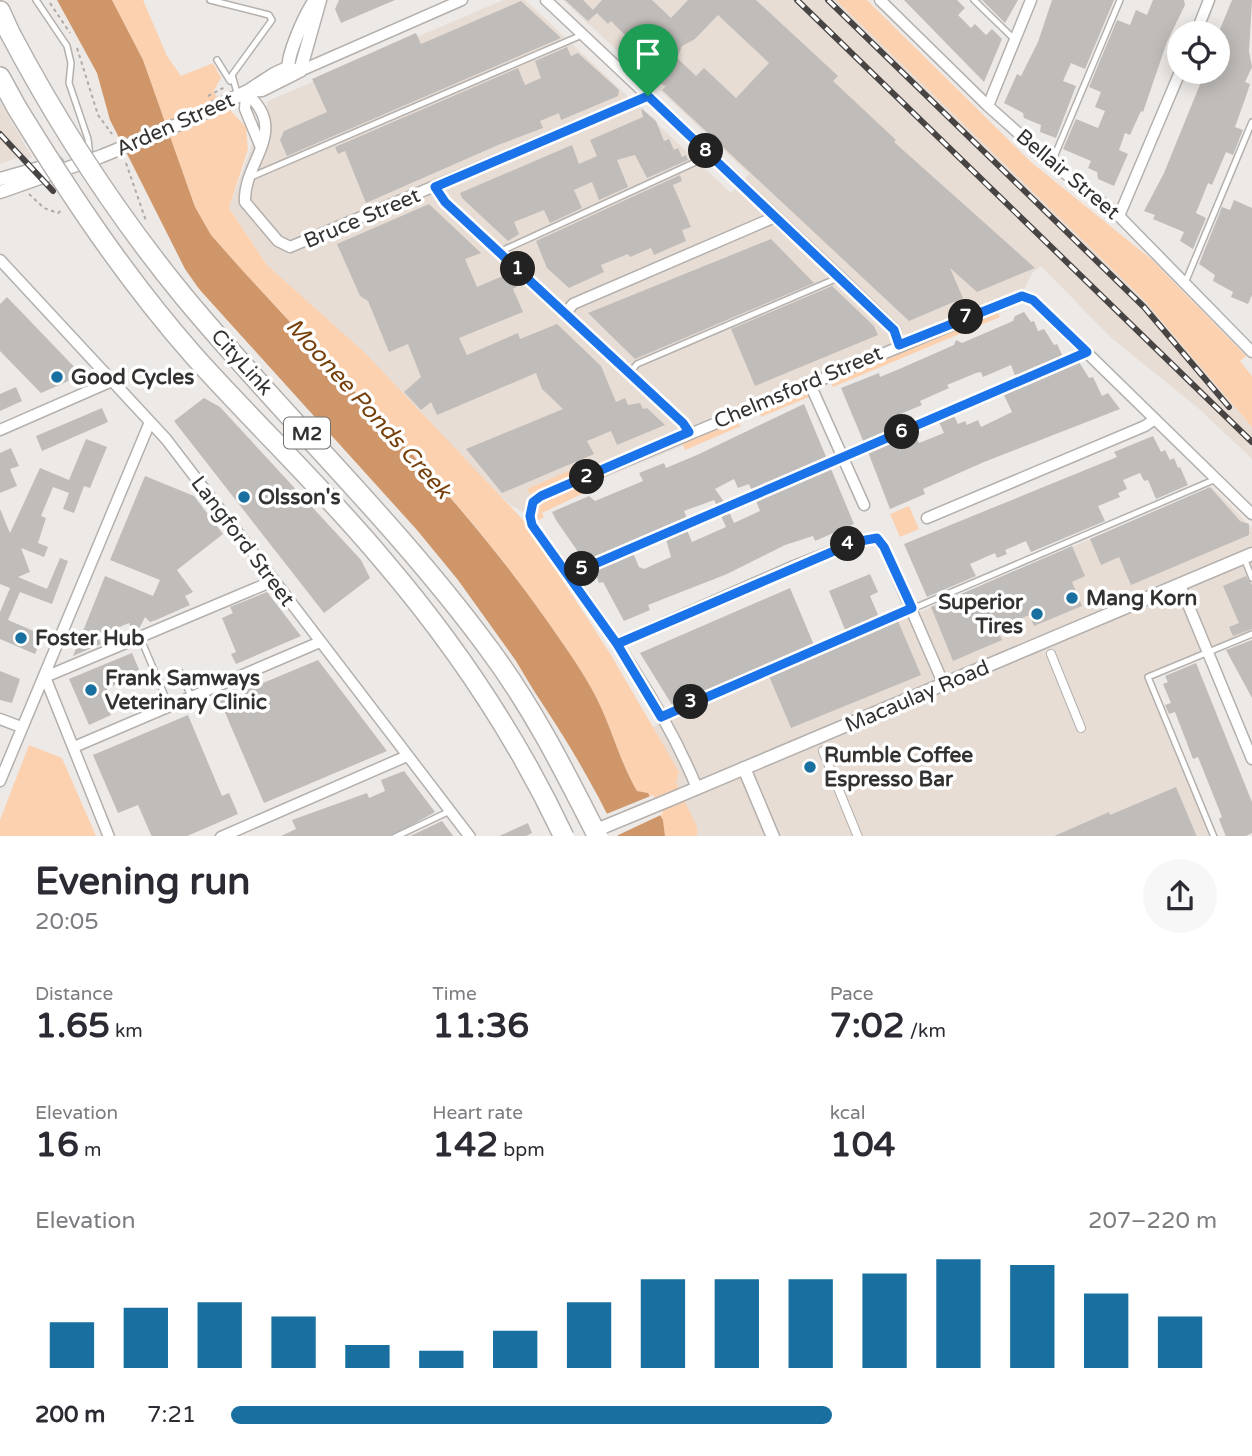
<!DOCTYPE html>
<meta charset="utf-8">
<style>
:root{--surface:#fff;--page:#f7f7f7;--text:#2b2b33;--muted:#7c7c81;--accent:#1970a0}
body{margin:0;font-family:"Varela Round",sans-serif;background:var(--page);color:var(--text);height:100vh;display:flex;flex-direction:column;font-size:26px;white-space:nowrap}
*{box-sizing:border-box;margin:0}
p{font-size:23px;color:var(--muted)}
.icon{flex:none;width:38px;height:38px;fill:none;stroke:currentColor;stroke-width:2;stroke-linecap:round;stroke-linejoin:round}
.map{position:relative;height:836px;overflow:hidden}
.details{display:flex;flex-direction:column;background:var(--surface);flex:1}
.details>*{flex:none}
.tools{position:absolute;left:1167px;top:21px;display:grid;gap:14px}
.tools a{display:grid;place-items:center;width:63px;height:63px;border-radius:50%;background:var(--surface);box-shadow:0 4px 18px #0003;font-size:35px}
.pin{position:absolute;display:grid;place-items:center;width:60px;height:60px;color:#fff;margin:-72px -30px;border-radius:50% 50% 50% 0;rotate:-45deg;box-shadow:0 0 7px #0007}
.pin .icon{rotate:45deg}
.km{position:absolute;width:35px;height:35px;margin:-18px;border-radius:50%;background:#222;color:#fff;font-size:19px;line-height:35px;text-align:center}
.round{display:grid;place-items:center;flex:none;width:74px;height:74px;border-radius:37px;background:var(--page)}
.headline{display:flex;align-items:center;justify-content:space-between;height:119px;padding:0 35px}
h1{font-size:38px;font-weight:700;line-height:52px}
.stats{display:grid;grid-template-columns:repeat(3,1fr);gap:10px;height:119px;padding:7px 35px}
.stats div{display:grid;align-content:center}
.stats b{font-size:35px;font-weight:700}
.stats small{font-size:19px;font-weight:400}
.stats p{font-size:19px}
.chart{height:196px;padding:14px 35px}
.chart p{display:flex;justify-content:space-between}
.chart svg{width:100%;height:126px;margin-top:7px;stroke:var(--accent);stroke-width:6}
ul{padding:0 35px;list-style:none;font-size:23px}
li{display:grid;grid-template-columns:112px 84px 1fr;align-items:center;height:52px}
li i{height:18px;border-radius:9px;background:var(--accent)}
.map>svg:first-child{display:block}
.built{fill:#e7ddd5}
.green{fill:#fcd1b0}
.water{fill:#cf966a}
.pier{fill:#ede9e6}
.building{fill:#c0bcb9;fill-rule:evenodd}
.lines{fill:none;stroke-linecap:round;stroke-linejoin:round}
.service-casing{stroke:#b4b0ad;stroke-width:8}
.pedestrian-casing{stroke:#b4b0ad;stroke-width:10}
.minor-casing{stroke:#b4b0ad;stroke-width:13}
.tertiary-casing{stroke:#b4b0ad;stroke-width:15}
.motorway-casing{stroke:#b4b0ad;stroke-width:22}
.path{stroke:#aeaaa8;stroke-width:2;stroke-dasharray:3.5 3.5;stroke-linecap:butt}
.service{stroke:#fff;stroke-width:5}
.pedestrian{stroke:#fff;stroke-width:8}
.minor{stroke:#fff;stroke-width:10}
.tertiary{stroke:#fff;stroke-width:12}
.motorway{stroke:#fff;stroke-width:19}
.rail-casing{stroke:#474443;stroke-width:6}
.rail{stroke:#fff;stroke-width:3.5;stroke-dasharray:10;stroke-linecap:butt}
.tertiary-bridge-casing{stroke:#b4b0ad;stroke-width:15;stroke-linecap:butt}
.motorway-bridge-casing{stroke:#b4b0ad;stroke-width:22;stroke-linecap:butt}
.tertiary-bridge{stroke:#fff;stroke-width:12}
.motorway-bridge{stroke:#fff;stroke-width:19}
.route-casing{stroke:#fff;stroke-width:14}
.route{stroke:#1a73e8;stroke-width:9}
.poi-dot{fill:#1970a0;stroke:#fff;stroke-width:2.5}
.labels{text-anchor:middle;stroke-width:7;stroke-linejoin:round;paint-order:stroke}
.shield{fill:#fff;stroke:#71706f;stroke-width:2}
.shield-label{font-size:19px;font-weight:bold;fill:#343231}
.street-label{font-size:21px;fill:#343231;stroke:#fff}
.poi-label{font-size:21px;font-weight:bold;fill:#343231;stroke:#fff;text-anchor:start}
.water-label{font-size:23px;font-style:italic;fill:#76410c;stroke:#fff}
</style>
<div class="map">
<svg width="1252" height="837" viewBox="0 0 1252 837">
<rect width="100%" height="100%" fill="#ede9e6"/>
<path class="built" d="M503,0h22l206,193 18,-19 -186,-174h273l307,299 109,128v32l-54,-51 -88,-71 -69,-71 -8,6 -18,35 -492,205 -13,-7 -243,-240 -38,-57 39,-107z
M0,102l2,3 30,52 -9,5 -4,-5 -19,7z
M1212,487l40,41v106l-104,43 66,159h-517v-9l-50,-98z"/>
<path class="green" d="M112,0h31l24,56 14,20 32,-13 8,15 -8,14 33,35 2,22 -19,59 38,57 99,89 159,168 86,133 68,117 -3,11 21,44v9h-32l-2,-16 -15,-27 -11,-2c-17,-29 -25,-62 -40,-92 -14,-28 -34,-55 -52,-81 -97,-139 -222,-255 -334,-383l-16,-28 -52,-147z
M836,0h31l164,162 120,97 95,97 -6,5 12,15v51l-109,-128z
M996,309l4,8 -167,70 -4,-7z
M806,390l3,7 -48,20 -2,-7z
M732,418l9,8 -56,24 -3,-7z
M573,469l2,6 -45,19 -3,-5z
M586,481l4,9 -48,23 2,4 -7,4 -2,-12 8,-10z
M909,506l10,23 -19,8 -10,-23z
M29,745l33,13 34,78h-96v-16z"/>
<path class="water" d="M57,0h55l31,60 52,147 16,28c112,128 236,244 334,383 18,26 38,53 52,81 15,30 23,63 40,92l11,2 15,27 2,16h-47c-96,-201 -261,-364 -407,-530l-26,-37 -75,-149 -13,-47z"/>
<path class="pier" d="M181,269l236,261 41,50 58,81 66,110 -125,-179 -82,-98 -166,-186z
M653,795l10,19 -49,23 -10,-22z"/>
<path class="building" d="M339,0h56l-54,23 -6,-14z
M565,0h18l10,10 9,-10h50l19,18 17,-18h68l82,76 -5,5 63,59 -2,2 141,126 -58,24 -27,-24 13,30 -54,23 -247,-231 4,-4 -16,-6 -18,-15 -2,-6 8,-11 -27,-27 -3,3 -11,-11 -9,8zM718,15l51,48 -33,35 -32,-30 -8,8 -19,-18 5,-12 13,-7z
M904,0h53l8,8 -7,7 13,13 4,-4 11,11 6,-6 10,10 -18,43z
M982,0h36l-13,23z
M1052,0h62l-29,69 -14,-6 -8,18 13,5 -20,52 -16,-6 1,-7 -17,-7 -1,-5 -19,-10 13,-29 4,2 17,-34z
M1153,0h31l1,5 -18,37 -24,70 -2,-1 -11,24 -5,-2 -6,17 9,4 -14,32 -16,-7 -1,-7 -9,-4 3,-7 -28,-12 13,-30 22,9 7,-17 -10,-4 6,-15 -12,-5 28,-67 13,5 6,-15 11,5z
M1232,0h20l-3,51 3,16 -7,15 5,2 -6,18 -9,25 8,3 -10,25 -7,-3 -14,33 -4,-2 -12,30 10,5 -13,31 -13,-8 4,-9 -31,-13 2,-4 -11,-4 20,-38 41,-101h13v-38z
M521,1l40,37 -274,118 -7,-16 4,-9 43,-19 -15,-33 104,-46 5,11z
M567,47l4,9 7,-3 41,37 -1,6 -57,24 -2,-7 -19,8 3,7 -45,17 -132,58 -21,-52 -7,3 -3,-7 183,-79 7,17 16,-7 -6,-17z
M641,108l15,13 8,20 5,-2 5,11 4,-2 4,9 4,-2 2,5 -41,18 -12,-23 -18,5 11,27 -29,13 -7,-18 -18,8 8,18 -32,15 -6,-13 -30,12 5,12 -11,7 -46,-43 -2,-5 112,-48 7,19 18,-8 -7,-16 53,-23z
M680,175l2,6 -9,4 18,42 -9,3 4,11 -32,14 -3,-7 -21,9 -2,-3 -27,11 3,7 -35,16 -22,-20 -11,-27z
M1234,200l18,8v87l-4,9 -17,-7 2,-5 -20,-11 2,-6 -16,-11 23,-57 8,3z
M429,204l52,49 -16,6 12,28 28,-12 12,12 -4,2 10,23 -64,26 8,17 51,-22 2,6 37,-15 44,42 15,36 9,-4 3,7 12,-2 3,6 4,-1 18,17 -48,20 -6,-14 -24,10 7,13 -92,39 -36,-44 97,-40 -21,-20 -6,-16 -99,42 -6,-13 -10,8 -17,-18 17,-15 -13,-33 -19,8 -21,-51 -8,-5 -23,-52z
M771,239l43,44 -179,76 -47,-46z
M832,286l42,40 4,9 -123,51 -24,-57z
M7,297l75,78 -41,18 -7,-7 -34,-35v-47z
M1024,312l7,10 3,-1 4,10 6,-2 10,16 3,-1 6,13 -47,21 -5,-13 -28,12 -2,-5 -5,1 -29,12 2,3 -29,13 2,4 -24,10 4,11 -38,17 -23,-55 38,-15 1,4 17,-7 57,-25 2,-5 6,3 51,-22 2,-5z
M1079,362l10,16 4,-1 9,19 6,-3 12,16 -136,53 -61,27 2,5 -35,15 -22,-57 46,-19 5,10 25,-10 -5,-11 15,-6 4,8 7,-3 2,4 11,-5 3,7 31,-15 -8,-17z
M16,387l6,14 -22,10v-17z
M204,398l16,9 141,153 9,18 -46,35 -150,-192z
M804,404l23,55 -75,32 -3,-7 -11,4 -4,-9 -19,10 10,14 -8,3 -3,-6 -30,11 3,8 -102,43 -29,-42 -4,-8 37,-16 6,5 48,-20 -4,-8 25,-10 2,5 31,-13z
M102,408l6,14 -66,29 -6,-15z
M1153,436l8,16 4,-2 5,10 4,-2 4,10 2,-1 8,18 -32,14 -8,-19 -4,1 -4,-8 -17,7 4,9 -9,4 2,4 -22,9 7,15 -74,31 -5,-11 -21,9 2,4 -10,4 -2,-5 -25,11 6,12 -49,21 -23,-53 213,-87 -3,-5z
M86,439l21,8 -17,41 -6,-2 -10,27 -11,-4 6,-16 -16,-6 -12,29 5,2 -8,25 10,4 -4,10 -23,-9 9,24 -12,5 29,12 13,-31 8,3 -16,43 -32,-12 -12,28 35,15 -8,19 -35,-15v-27l10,-24 -10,-4v-75l10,24 30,-65 29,12z
M11,448l8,18 -9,3 7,17 -17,7v-40z
M831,469l23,55 -39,17 -2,-5 -28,9 -58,29 -79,31 2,5 -26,11 -21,-39 -4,1 -5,-13 39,-17 6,14 5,2 27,-12 -5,-18 21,-9 5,12 34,-15 -5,-11 8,-4 5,11 26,-12 -4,-10z
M145,476l49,20 29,38 -46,36 16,22 -8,4 5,9 -34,15 -6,2 -5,-5 -5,10 -7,4 -4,-8 -31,13 3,8 -28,12 32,-80 48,20 7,-16 -50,-20z
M1210,487l30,34 9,3v11l-118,50 -12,-28 -18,8 -11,-26z
M1072,546l13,30 -13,6 10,24 -48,20 -5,-11 -32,14 5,11 -49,21 -22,-54z
M870,574l8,18 -8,4 9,21 -33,15 -17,-41z
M1246,576l6,9v44l-19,7 -4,-9 10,-4 -16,-37z
M790,588l24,57 -142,60 -32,-52z
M267,592l34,44 -65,28 -5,-10 5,-2 -14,-34 11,-5 -3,-6z
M898,621l23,54 -130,53 -22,-52z
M1252,640v58l-26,-48z
M132,653l8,19 -33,17 5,11 -7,3 6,12 -22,10 -20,-46z
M318,660l69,91 -123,52 -44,-102z
M1196,663l56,139v31l-8,4h-18l-7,-18 3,-2 -24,-60 -5,2 -18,-47 -6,2 -4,-9 6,-2 -8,-19 5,-2 -3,-6z
M0,671l20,8 -8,24 -12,-3z
M188,715l34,81 7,-3 9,21 -53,23h-33l-14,-32 -20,8 -25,-58z
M404,771l31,41 -45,25h-111l17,-8 -4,-9 75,-27 2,5 16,-7 -4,-11z
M1176,787l21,50h-145l57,-25 1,3z
M442,821l12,16h-46z
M528,823l4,10 -8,4h-27z"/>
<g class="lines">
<defs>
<path id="service" d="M36,0l31,46 4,17 -2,20 19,56 2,17
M210,0l59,15 3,5 -40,55 6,21
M974,0l40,39
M217,60l13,21
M1052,162l68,-162
M251,177l331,-142
M499,252l212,-97
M1185,283l67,-161
M628,375l9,-11 203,-87
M1244,558l8,20
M570,578l13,-9 504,-216
M140,637l30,71
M181,673l11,26
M662,716l554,-237
M395,837l55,-26
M1214,837l-66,-160 104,-43"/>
<path id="pedestrian" d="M1051,654l30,74
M823,751l35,86"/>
<path id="minor" d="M546,0l294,277 55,53 4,15
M880,0l108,106 64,57 67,53 133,136
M1196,33l13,-33
M300,71l162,-71
M246,93c45,38 -3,68 -1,109l33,39 12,6 358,-151
M246,93l-1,16 15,36
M988,106l43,-106
M435,187l10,15 238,221 6,9
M1119,216l61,-144
M0,260l166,179 304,398
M566,313l7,-9 202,-87
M809,382l55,123
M0,430l112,-49
M927,518l218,-92 10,-7
M1180,585l72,174
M617,644l177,-78 61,-24 22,-4 7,9 60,138
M0,719l21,8
M74,747l246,-105
M0,781l150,-359
M697,788c-39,-95 -105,-180 -165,-263 -3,-13 -2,-21 9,-29l481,-200 11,4 219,214
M109,837l-64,-160 228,-96
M221,837l186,-81"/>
<path id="tertiary" d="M300,71l20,-71
M289,73c-5,-14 17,-60 26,-73
M248,91l14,-1 34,-17
M189,120l59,-29 26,-17 13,-6 13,3
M0,179l57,-16
M0,192l102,-36
M744,768l29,69
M669,800l583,-246"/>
<path id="motorway" d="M0,11l10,22
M0,77l17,31"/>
</defs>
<use href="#service" class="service-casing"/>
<use href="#pedestrian" class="pedestrian-casing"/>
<use href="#minor" class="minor-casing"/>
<use href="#tertiary" class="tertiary-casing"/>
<use href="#motorway" class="motorway-casing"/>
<path class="path" d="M50,3l20,30
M77,48l21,67 14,19
M208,96l17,-9
M126,163l20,58
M29,194l15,14 14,5 4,-3"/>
<use href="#service" class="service"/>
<use href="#pedestrian" class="pedestrian"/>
<use href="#minor" class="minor"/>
<use href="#tertiary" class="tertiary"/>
<use href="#motorway" class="motorway"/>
<defs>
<path id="rail" d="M797,0l455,442
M828,0l316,307 85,100
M0,134l53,57"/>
</defs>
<use href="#rail" class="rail-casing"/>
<use href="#rail" class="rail"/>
<defs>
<path id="tertiary-bridge" d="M102,156l87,-36
M594,831l75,-31"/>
<path id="motorway-bridge" d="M10,33c50,95 107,182 175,265 99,119 212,226 304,351 44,59 76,123 109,188
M17,108c54,88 110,172 178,249 61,68 128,131 187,202 72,84 135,178 182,278"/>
</defs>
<use href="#tertiary-bridge" class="tertiary-bridge-casing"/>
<use href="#motorway-bridge" class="motorway-bridge-casing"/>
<use href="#tertiary-bridge" class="tertiary-bridge"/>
<use href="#motorway-bridge" class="motorway-bridge"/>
</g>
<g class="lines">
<defs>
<path id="route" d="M648,96l-213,91 10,15 238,221 6,9 -148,64 -8,6 -3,14 2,9 85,119 44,73 251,-109 -28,-61 -7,-9 -22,4 -238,102 -47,-66 13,-9 504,-217 -54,-52 -11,-4 -123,49 -5,-15 -246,-234"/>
</defs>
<use href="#route" class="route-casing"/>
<use href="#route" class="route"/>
</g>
<g class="poi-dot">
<circle cx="57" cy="377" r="7"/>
<circle cx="244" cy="497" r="7"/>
<circle cx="1072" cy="598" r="7"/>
<circle cx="1037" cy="614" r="7"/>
<circle cx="21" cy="638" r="7"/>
<circle cx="91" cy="690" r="7"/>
<circle cx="810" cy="767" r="7"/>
</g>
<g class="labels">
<rect class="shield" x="284" y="417.5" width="46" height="31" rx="5"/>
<g class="shield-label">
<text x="307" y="440">M2</text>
</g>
<g class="street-label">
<text transform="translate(175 124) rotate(-24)" y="7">Arden Street</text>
<text transform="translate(1068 174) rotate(40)" y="7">Bellair Street</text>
<text transform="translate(362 218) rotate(-23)" y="7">Bruce Street</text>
<text transform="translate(242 362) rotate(48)" y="7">CityLink</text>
<text transform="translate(798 387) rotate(-23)" y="7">Chelmsford Street</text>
<text transform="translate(243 541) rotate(53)" y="7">Langford Street</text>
<text transform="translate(917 696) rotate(-23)" y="7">Macaulay Road</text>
</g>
<g class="poi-label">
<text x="71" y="384">Good Cycles</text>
<text x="258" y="504">Olsson's</text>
<text x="1086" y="605">Mang Korn</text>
<text x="1023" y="609" text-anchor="end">Superior<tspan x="1023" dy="24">Tires</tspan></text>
<text x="35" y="645">Foster Hub</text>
<text x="105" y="685">Frank Samways<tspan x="105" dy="24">Veterinary Clinic</tspan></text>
<text x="824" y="762">Rumble Coffee<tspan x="824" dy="24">Espresso Bar</tspan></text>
</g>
<g class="water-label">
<text transform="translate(369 408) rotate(48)" y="8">Moonee Ponds Creek</text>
</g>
</g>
</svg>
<div class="tools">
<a><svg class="icon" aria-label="locate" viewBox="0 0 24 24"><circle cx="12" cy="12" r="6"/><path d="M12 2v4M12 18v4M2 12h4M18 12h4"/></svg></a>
</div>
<div class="pin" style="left:648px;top:96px;background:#1e9e55"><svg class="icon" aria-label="arrive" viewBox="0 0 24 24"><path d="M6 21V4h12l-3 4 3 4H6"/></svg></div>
<b class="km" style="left:518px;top:269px">1</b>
<b class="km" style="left:587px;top:477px">2</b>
<b class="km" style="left:691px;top:702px">3</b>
<b class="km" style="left:848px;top:544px">4</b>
<b class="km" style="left:582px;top:569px">5</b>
<b class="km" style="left:902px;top:432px">6</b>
<b class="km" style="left:966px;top:317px">7</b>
<b class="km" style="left:706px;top:151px">8</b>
</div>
<section class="details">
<div class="headline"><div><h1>Evening run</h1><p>20:05</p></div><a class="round"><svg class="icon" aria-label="share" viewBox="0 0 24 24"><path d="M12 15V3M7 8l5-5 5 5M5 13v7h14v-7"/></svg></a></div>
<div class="stats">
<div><p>Distance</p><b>1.65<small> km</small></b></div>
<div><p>Time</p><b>11:36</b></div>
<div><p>Pace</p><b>7:02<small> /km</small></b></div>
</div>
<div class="stats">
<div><p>Elevation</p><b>16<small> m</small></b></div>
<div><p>Heart rate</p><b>142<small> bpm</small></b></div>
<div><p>kcal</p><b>104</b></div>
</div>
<div class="chart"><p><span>Elevation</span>207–220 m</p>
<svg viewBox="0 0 160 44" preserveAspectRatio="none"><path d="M5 44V28M15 44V23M25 44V21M35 44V26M45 44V36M55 44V38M65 44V31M75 44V21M85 44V13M95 44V13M105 44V13M115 44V11M125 44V6M135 44V8M145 44V18M155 44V26"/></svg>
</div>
<ul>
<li><b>200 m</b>7:21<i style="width:61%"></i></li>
</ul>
</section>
